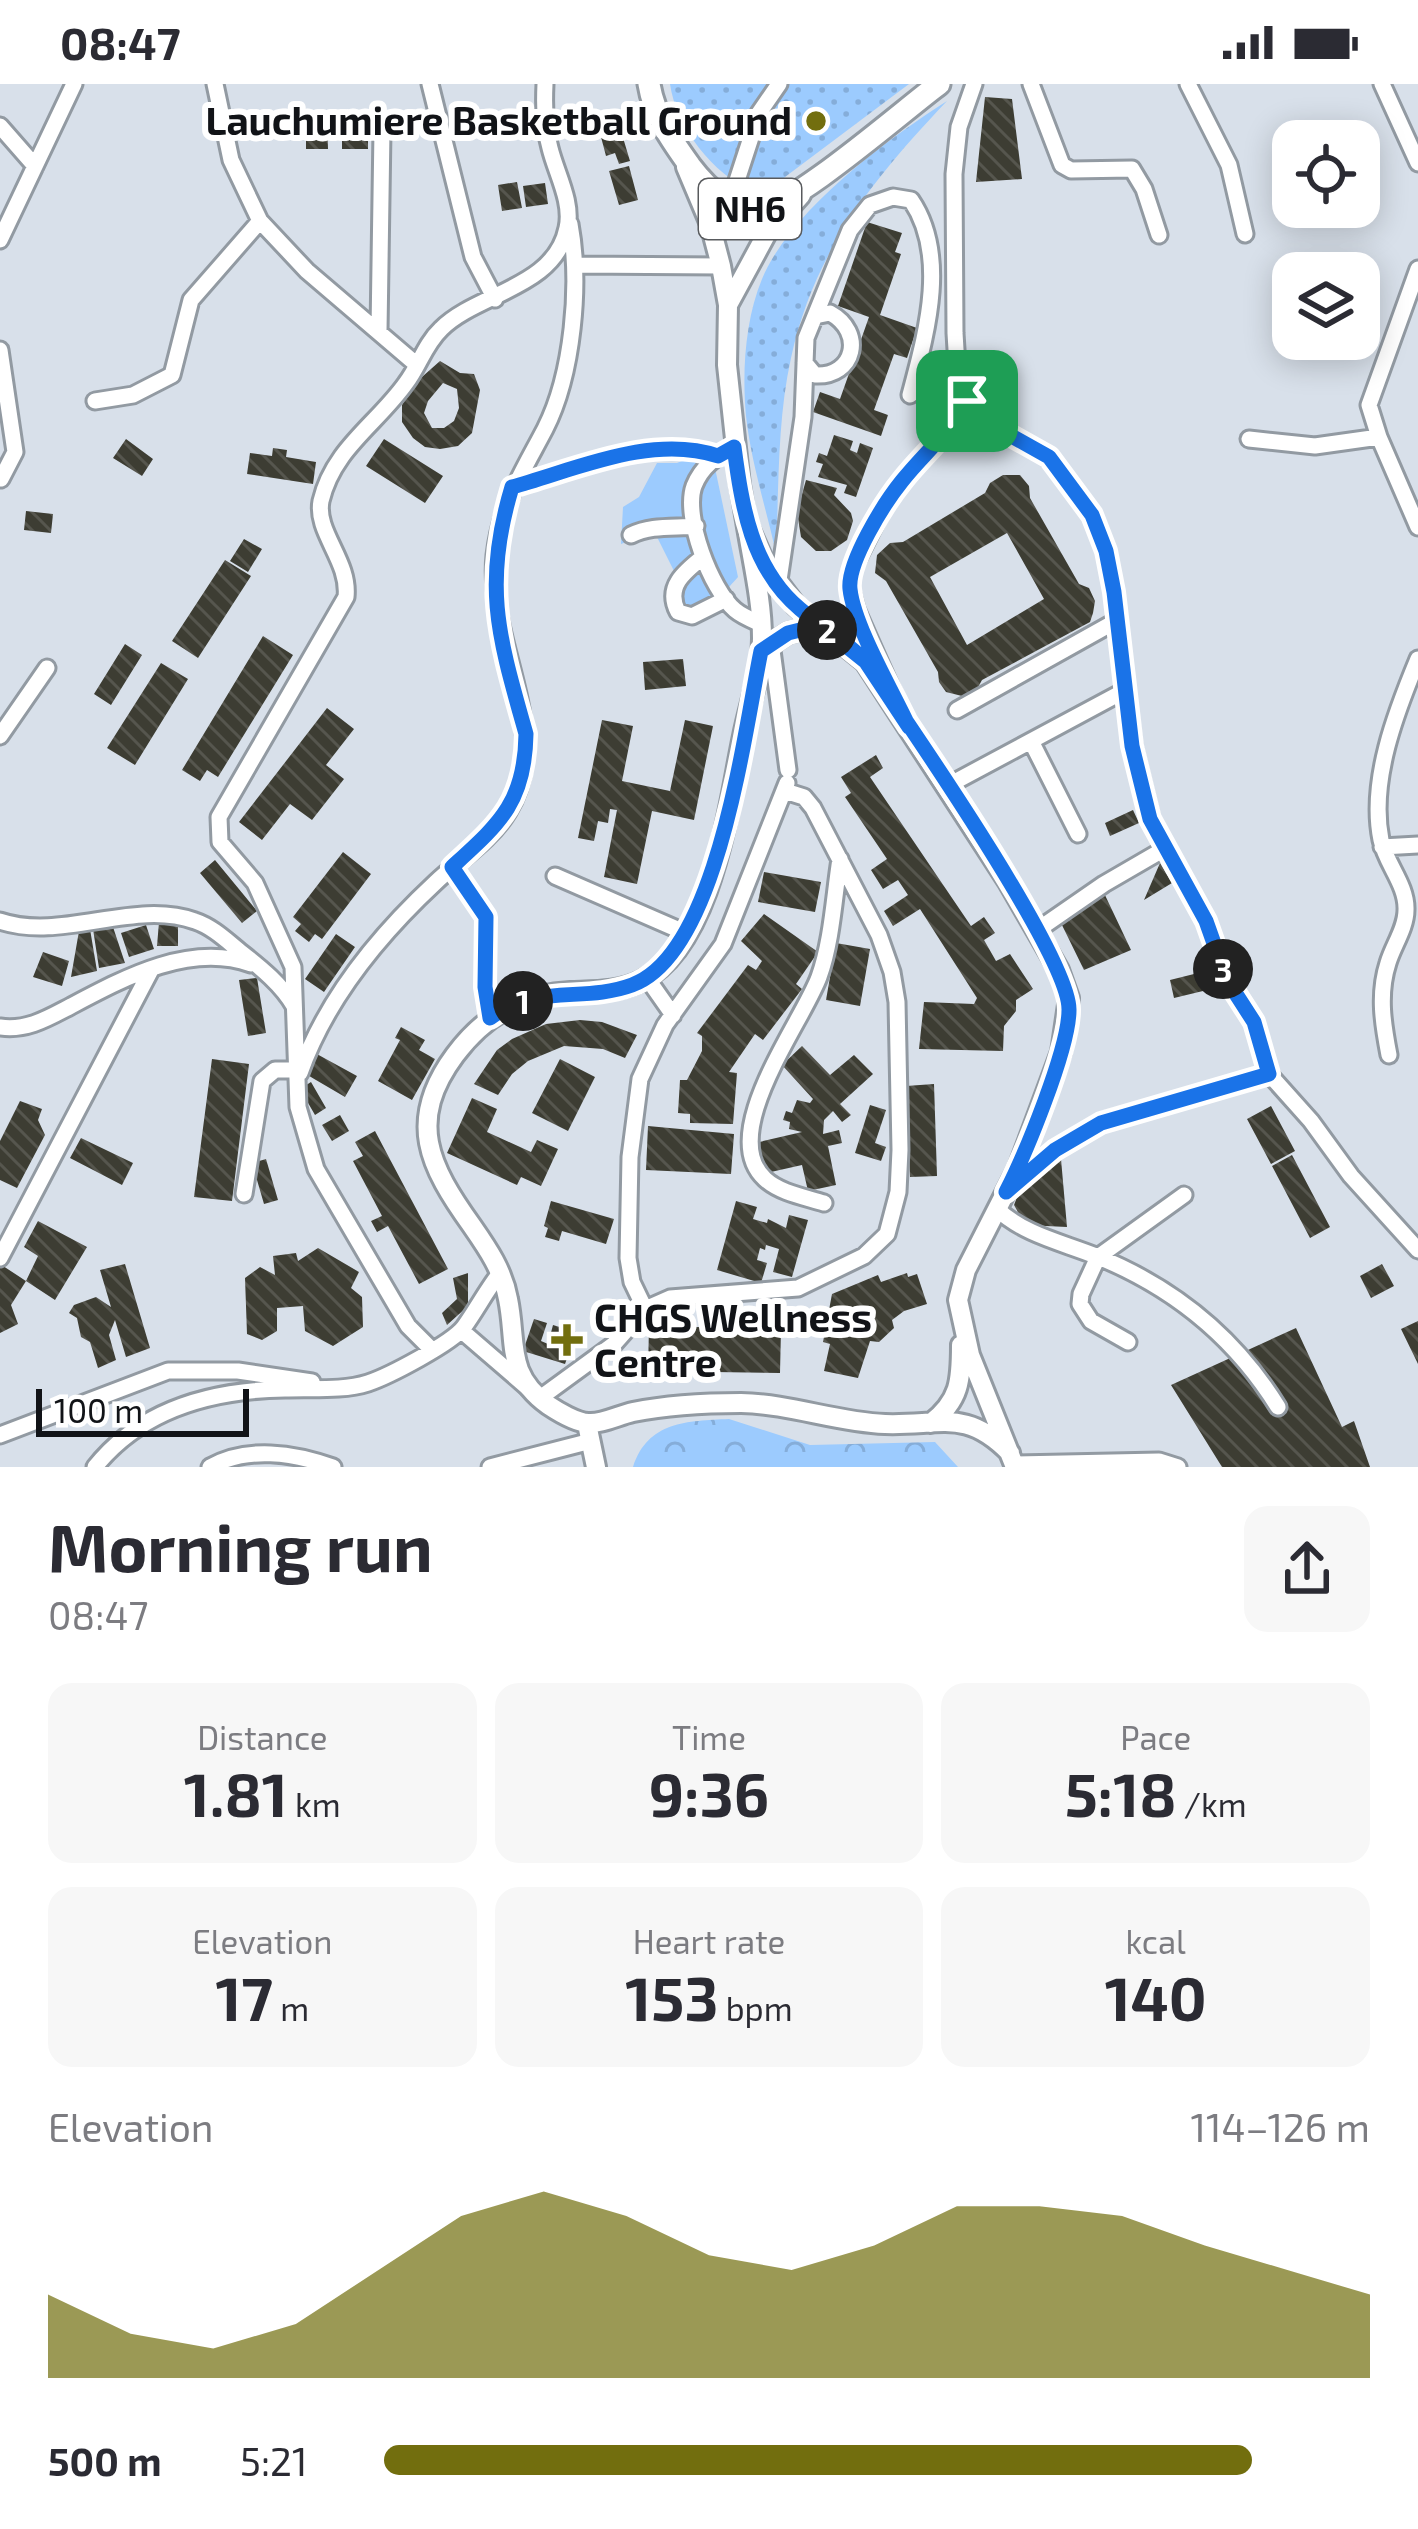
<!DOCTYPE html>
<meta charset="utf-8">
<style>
:root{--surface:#fff;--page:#f7f7f7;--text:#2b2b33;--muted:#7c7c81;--accent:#726e0e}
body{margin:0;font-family:"Exo 2",sans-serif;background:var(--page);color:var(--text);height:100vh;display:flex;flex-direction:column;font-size:45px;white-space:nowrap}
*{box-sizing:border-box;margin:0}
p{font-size:39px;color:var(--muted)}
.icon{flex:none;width:66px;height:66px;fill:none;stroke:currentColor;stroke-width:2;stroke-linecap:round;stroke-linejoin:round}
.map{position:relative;height:1383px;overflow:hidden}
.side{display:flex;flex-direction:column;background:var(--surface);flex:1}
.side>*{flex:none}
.tools{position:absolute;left:1272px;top:36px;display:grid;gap:24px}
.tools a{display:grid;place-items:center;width:108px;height:108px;border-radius:24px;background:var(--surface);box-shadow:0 6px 30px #0003;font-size:60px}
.scale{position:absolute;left:36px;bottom:30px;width:213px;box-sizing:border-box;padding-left:12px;border:6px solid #111317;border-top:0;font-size:33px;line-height:42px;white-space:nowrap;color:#111317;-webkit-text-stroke:9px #fff;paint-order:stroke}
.pin{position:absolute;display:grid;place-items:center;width:102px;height:102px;color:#fff;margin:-51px;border-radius:24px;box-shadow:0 6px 18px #0006}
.km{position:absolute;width:60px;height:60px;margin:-30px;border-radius:50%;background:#222;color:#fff;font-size:33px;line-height:60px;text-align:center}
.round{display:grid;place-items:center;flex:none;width:126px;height:126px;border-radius:24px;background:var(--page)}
.summary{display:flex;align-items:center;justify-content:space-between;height:204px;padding:0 48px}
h1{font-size:66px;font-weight:700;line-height:90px}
.metrics{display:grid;grid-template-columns:repeat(3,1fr);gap:18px;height:204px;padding:12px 48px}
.metrics div{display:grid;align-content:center;border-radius:24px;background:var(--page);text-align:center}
.metrics b{font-size:60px;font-weight:700}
.metrics small{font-size:33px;font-weight:400}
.metrics p{font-size:33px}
.chart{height:336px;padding:24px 48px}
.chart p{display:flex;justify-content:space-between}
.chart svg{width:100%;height:216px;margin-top:12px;fill:var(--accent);opacity:.7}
ul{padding:0 48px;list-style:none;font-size:39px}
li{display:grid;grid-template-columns:192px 144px 1fr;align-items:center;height:90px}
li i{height:30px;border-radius:15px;background:var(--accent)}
.status{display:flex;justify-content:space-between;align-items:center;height:84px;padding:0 60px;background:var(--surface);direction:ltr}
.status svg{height:33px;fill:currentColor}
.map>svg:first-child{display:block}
.grass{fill:#9ccbfe}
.forest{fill:url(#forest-crowns)}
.park{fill:url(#park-dots)}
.building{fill:url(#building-back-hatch);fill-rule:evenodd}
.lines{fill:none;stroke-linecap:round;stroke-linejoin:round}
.minor-casing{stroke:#929aa2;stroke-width:21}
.major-casing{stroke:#929aa2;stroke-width:24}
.highway-casing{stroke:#929aa2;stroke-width:27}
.minor{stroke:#fff;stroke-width:15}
.major{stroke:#fff;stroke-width:18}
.highway{stroke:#fff;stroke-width:21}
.route-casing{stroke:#fff;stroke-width:24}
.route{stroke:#1a73e8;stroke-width:15}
.poi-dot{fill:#726e0e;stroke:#fff;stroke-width:4.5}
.labels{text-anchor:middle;stroke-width:12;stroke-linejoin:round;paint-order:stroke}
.shield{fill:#fff;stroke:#585a5d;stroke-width:3}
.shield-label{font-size:36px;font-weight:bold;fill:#111317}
.poi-label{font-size:39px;font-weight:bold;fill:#111317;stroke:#fff;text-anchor:end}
</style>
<div class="status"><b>08:47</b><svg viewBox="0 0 49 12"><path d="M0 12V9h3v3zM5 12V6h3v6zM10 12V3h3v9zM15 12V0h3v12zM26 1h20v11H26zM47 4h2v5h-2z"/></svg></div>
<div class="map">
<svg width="1418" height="1383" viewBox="0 0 1418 1383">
<defs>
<pattern id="forest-crowns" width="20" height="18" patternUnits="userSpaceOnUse" patternTransform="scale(3)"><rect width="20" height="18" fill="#9ccbfe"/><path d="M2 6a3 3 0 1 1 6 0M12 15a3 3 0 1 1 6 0" fill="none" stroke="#85add9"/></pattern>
<pattern id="park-dots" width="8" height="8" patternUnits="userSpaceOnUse" patternTransform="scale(3)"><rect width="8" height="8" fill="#9ccbfe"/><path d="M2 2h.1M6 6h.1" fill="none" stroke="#85add9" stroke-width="1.8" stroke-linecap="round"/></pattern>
<pattern id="building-back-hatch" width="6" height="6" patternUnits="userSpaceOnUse" patternTransform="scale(3)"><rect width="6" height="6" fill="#3d3d33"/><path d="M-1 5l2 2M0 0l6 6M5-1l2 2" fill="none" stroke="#56564e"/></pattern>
</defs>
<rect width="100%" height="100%" fill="#d8e0ea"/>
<path class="grass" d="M711,365l27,128c-20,22 -27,35 -59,32l1,-26 -26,-52 -33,13 2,-37 16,-10 18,-34h20z"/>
<path class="forest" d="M729,1335l81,26 125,-3 23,25h-325c15,-46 54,-46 96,-48z"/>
<path class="park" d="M670,0h239l-132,99 -24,9c-40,-18 -77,-65 -83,-108z
M947,17c-73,77 -133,150 -156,257 -14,63 -12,131 -15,195 -10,-45 -25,-91 -30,-137 -4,-44 -1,-96 16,-137 28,-68 124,-139 185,-178z"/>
<path class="building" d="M985,13l27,2 10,80 -46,3z
M327,34l1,31h-22v-30z
M342,43h26v22h-26z
M621,47l9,30 -11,3 -4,-11 -9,3 -5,-19z
M629,82l9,34 -19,5 -10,-34z
M517,98l5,26 -20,3 -4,-26z
M545,99l3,21 -22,3 -3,-21z
M867,138l35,11 -7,19 6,2 -21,61 37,13 -10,30 -13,-4 -20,56 14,5 -7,21 -68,-24 7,-20 20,7 29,-82 -31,-11z
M440,277l20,12 14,1 6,16 -8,43 -14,13 -18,3 -15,-2 -12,-9 -11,-16v-17l12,-21zM443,299l14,6 2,19 -5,13 -10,7h-12l-8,-15 4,-12z
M834,351l19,6 -3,9 7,3 3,-10 13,5 -17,49 -12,-4 3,-8 -29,-8 5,-13 -7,-2 3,-9 8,3z
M126,355l27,20 -11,17 -29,-18z
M384,355l59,37 -18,27 -59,-37z
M273,364l14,2 -1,7 30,5 -3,22 -66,-10 3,-21 22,3z
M1003,391h17l9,11 1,12 49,86 10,4 6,13 -2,12 -3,9 -108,58 -6,11 -14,5 -16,-4 -7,-10 -1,-10 -52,-91 -11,-8 2,-18 13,-12 13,-1 82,-49 5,-10zM1007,449l37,66 -77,46 -37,-68z
M806,396l31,8 -3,7 17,18 2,8 -6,19 -16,11h-15l-15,-14 -4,-25z
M26,427l27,3 -2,19 -27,-3z
M244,455l18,10 -14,23 -18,-11z
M225,476l26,16 -53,82 -26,-17z
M263,552l30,19 -75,122 -11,-7 -7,11 -18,-11z
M125,560l17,11 -31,50 -17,-11z
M683,575l3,27 -41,4 -2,-28z
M161,579l27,16 -53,86 -28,-17z
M327,624l27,21 -28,36 18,14 -32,41 -22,-16 -28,36 -23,-18z
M602,636l31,6 -11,55 48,10 15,-71 28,6 -19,94 -42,-9 -15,73 -33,-7 13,-67 -7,-1 -2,14 -10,-2 -4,20 -16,-3z
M876,671l7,13 -13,9 101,149 13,-9 11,16 -11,7 12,21 14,-7 23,35 -17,11v11l-12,15 -1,25 -84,-2 5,-47 50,2 3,-6 -57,-89 -27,17 -9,-15 24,-16 -10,-15 -15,9 -12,-19 16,-11 -42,-62 6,-4 -10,-16z
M1133,726l6,13 -29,13 -5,-13z
M343,768l28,22 -49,65 -7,-5 -6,8 -14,-11 6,-7 -8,-7z
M215,776l42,51 -15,12 -42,-50z
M1160,779l12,20 -28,17z
M764,788l57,10 -6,30 -57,-10z
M1104,809l27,57 -47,20 -24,-49z
M764,830l54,38 -22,32 6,5 -39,51 -8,-6 -26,38 8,1 -4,51 -43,-1v-9l-12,-1 2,-33h7l15,-29v-15l-5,-3 51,-68 8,5 6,-9 -21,-20z
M159,838l19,2v22h-21z
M146,841l8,24 -25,8 -8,-24z
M113,843l12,36 -26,5 -6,-39z
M90,845l7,42 -26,6 8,-46z
M336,850l19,13 -31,45 -19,-13z
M836,859l34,6 -10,57 -34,-6z
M43,868l26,9 -7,25 -29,-9z
M1198,889l5,18 -29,7 -4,-18z
M257,894l9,55 -18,3 -9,-56z
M580,936l22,2 35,13 -12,23 -22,-9 -39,-3 -36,15 -16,13 -14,21 -24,-11 23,-34 15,-11 34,-15z
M401,943l24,13 -6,10 16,9 -23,41 -34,-19 22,-41 -5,-2z
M802,962l28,29 24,-20 19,19 -33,30 11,11 -9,7 -9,-11 -9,9 -1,14 16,-4 3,13 -14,3 8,39 -28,6 -6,-26 -40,9 -7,-31 47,-11 -13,-3 1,-7 -7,-2 3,-9 6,2 5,-13 13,3 3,-4 -31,-34z
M315,969l42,23 -12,21 -41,-24z
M212,975l37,5 -17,137 -38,-4z
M560,975l35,18 -27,54 -36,-18z
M311,998l15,26 -11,7 -15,-26z
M934,1000l3,92 -27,1 -4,-91z
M472,1014l25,11 -10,23 44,20 6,-12 21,9 -17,37 -20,-9 -4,8 -70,-32z
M20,1017l22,8 -4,11 7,15 -28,53 -17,-8v-39z
M870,1021l16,5 -11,33 11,4 -5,14 -26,-8z
M1271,1022l24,45 -24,13 -24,-45z
M340,1031l9,16 -17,10 -10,-16z
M648,1042l86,8 -3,40 -85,-4z
M375,1047l73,138 -29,15 -31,-58 -11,6 -6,-11 11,-5 -29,-55 10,-5 -8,-14z
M81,1054l52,25 -11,22 -52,-27z
M1054,1070l7,5 6,68 -42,-2 -11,-20 9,-23z
M1292,1071l38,72 -20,11 -38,-72z
M266,1075l12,41 -14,4 -12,-41z
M551,1117l63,18 -8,25 -44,-13 -3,10 -14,-4 3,-9 -4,-2z
M736,1117l21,6 -4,12 14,4 1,-4 18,9 3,-13 19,5 -16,57 -19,-5 6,-23 -13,-4 -1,5 -5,-2 -3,12 10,3 -6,20 -44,-13z
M38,1137l49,26 -32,53 -29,-19 12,-25 -14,-9z
M318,1164l41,24 -8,16 11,9 1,30 -30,19 -28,-15 -2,-25 -26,2v23l-15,9 -15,-6 -2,-56 15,-11 15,8 -2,-19 23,-3 2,8z
M0,1180l26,17 -15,24 7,19 -18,9z
M125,1180l25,84 -24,9 -11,-37 -6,15 7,25 -18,8 -8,-26 -9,-5 -4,-19 -8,-5 5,-8 22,-8 15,10 -11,-37z
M1382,1180l12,22 -23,12 -11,-22z
M468,1189v33l-21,19 -5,-12 15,-14 -4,-21z
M907,1189l1,4 9,-3 10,30 -23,7 -12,9 2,8 -15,14 -9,-1 -12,37 -34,-7 6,-27 -7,-2 9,-48 46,-19 3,7z
M534,1235l13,4 -6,18 7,3 5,-19 23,7 -11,32 -42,-13z
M1418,1237v43l-17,-35z
M649,1242l132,3 -1,44 -132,-2z
M1296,1244l46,99 12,-6 16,46h-148l-51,-82z"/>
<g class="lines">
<defs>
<path id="minor" d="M215,0l16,76 29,61 47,50 110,94
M430,0l43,173 22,42
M974,0l-15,43 -5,47 1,159 2,33 10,35 16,19 66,37 43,58 14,36 8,41 19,154 18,73 55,102 21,59 27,42 15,52 42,47 40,55 67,74
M1031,0l31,81 9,5 61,-1 12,20 15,46
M1188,0l41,81 16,69
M1382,0l36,79
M0,42l35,40
M730,118l29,-89 20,-29
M0,156l74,-156
M576,181l145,1
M1418,185l-49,136 10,32 39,90
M379,247l3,-201
M0,266l15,102 -14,27
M805,279l10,12c40,2 50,-43 15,-62l-15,3
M95,317l38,-6 39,-20 19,-75 69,-79
M1249,355l66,7 64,-9
M734,363c-18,10 -32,19 -40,39 -11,30 17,104 41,124 7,6 17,10 26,14
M512,403c65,-18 139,-53 206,-31
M631,451c20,-10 42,-7 65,-9
M703,473c-19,15 -38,30 -25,55l14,4 34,-17
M778,503l25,-170 3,-79 44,-108 20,-25 23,-8 18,3c38,56 15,134 -1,195
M771,559l17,127
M895,613l-39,-88 -6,-21 1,-16 29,-58 20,-31 56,-62 11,-20
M957,626l161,-90
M0,652l47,-68
M1031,657l47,93
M947,702l179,-96
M1382,763l36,-2
M452,783l34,50 -1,54 5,47
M555,792l131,57
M0,837c62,21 134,-22 195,0 18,6 32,20 47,32 19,15 40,32 52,53
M1036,847l68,-47 62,-36
M647,894l26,37
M0,943c27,4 48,-9 71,-21 53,-28 119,-64 180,-42
M1389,971c-6,-31 -11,-61 -1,-92 5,-17 18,-35 18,-53 1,-25 -20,-46 -25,-70 -12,-59 15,-128 37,-181
M300,989c26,-74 79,-138 136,-191 22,-21 56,-43 72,-70 48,-80 -22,-171 -13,-257 6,-51 27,-82 50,-126 28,-55 36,-145 25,-205
M1012,1102l43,-36 46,-28 168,-48
M244,1110l18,-113 13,-11h20
M824,1119c-19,-6 -44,-10 -59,-24 -49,-45 37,-156 54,-202 13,-36 15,-80 21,-118
M997,1125c28,26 64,33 99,47 77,31 138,80 182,151
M0,1174l151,-288
M645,1225l-13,-27 -4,-24 2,-101 10,-78 25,-54 58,-81 64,-161
M462,1247l66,57
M1128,1258l-37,-21 -11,-17 1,-10 17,-37 86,-62
M431,1265l-23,-23 -92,-157 -18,-62 -5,-140 -38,-84 -35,-41 -1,-25 127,-220c4,-36 -31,-65 -25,-96 12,-52 56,-77 85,-118 13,-17 19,-39 35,-54 36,-36 114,-41 126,-101 6,-26 -11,-55 -17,-80 -6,-21 -6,-43 -5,-64
M540,1314l74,-54 31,-35 25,-11 128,-10 66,-32 23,-22 11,-42 2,-42 -3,-148 -5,-30 -13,-37 -66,-127 -9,-11 -19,-6
M0,1351l168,-64h70l74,11
M1014,1380l145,-3 19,6
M95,1383c47,-59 118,-77 190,-78 27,-1 58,2 83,-6 21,-7 84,-40 96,-56 13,-18 22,-36 36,-54
M210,1383c37,-21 84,-14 123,0
M490,1383l101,-26"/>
<path id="major" d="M686,83l24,57 11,42 7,39 -1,60 13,120 6,36 20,45 30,40 69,56 143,220 51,88 10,28 -8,54 -43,116 -52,102 -8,30 12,55 45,112
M728,221l39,-72 34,-38
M746,437c6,39 16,78 16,117 0,32 -13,67 -19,98 -15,71 -30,209 -102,245 -22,11 -47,10 -71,11 -48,2 -86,24 -115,63 -49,66 -26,111 17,171 16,23 31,45 36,73 9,43 -3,75 40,106 9,6 29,18 41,18 13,1 30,-8 44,-11 35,-7 72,-9 108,-9 50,1 95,19 144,21 56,2 81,-16 125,29
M761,567l27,-18 33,-8
M931,1339c29,-23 30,-42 30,-78
M587,1340l9,43"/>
<path id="highway" d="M649,0c5,32 23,57 41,82 16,21 39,44 67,44 32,1 149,-102 182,-126"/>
</defs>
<use href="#minor" class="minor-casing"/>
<use href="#major" class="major-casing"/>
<use href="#highway" class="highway-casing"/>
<use href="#minor" class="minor"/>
<use href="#major" class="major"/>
<use href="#highway" class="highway"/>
</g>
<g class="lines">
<defs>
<path id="route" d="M967,317c-17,32 -43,52 -65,80 -17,21 -55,81 -52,108 4,37 43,103 59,138l-43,-65 -46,-37 -32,8 -27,18c-17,82 -43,303 -129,334 -49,18 -95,-2 -142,33l-5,-31 1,-70 -34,-50c47,-43 73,-64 74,-133 -27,-96 -44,-148 -14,-247 65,-18 140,-53 206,-31l16,-9c8,59 17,121 66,162 21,18 46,32 66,53 38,56 204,294 203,348 0,39 -44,145 -63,182l49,-42 46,-27 168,-49 -15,-52 -27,-42 -21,-59 -56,-102 -18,-73 -18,-154 -8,-41 -14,-36 -43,-58 -66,-37 -16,-19"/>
</defs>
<use href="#route" class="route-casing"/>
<use href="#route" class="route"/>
</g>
<g class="poi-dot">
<circle cx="816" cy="37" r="12"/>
<path d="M561 1238h12v12h12v12h-12v12h-12v-12h-12v-12h12z"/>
</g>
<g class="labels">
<rect class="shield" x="699" y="95" width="102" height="60" rx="9"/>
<g class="shield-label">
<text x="750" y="138">NH6</text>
</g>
<g class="poi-label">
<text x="792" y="51">Lauchumiere Basketball Ground</text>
<text x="594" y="1248" text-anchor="start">CHGS Wellness<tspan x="594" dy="45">Centre</tspan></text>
</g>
</g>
</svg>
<div class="tools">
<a><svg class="icon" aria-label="locate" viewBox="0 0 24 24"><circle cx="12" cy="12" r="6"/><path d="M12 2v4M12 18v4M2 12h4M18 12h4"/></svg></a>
<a><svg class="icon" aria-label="layers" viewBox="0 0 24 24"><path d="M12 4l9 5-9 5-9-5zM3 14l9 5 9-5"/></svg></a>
</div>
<div class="scale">100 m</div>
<div class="pin" style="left:967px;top:317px;background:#1e9e55"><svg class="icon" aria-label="arrive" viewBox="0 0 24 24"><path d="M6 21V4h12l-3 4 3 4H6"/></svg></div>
<b class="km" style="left:523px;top:917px">1</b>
<b class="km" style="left:827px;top:546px">2</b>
<b class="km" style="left:1223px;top:885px">3</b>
</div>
<section class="side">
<div class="summary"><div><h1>Morning run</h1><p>08:47</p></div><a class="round"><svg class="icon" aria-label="share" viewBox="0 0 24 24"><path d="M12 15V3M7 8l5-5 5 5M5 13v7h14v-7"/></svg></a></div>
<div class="metrics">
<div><p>Distance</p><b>1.81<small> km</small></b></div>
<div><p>Time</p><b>9:36</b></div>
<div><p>Pace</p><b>5:18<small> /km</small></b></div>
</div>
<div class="metrics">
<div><p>Elevation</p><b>17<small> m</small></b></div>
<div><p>Heart rate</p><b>153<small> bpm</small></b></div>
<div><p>kcal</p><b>140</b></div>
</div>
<div class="chart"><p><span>Elevation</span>114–126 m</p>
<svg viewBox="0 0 160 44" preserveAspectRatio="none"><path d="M0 44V27L10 35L20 38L30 33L40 22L50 11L60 6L70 11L80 19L90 22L100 17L110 9L120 9L130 11L140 17L150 22L160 27V44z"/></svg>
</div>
<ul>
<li><b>500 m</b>5:21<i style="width:88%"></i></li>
</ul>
</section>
